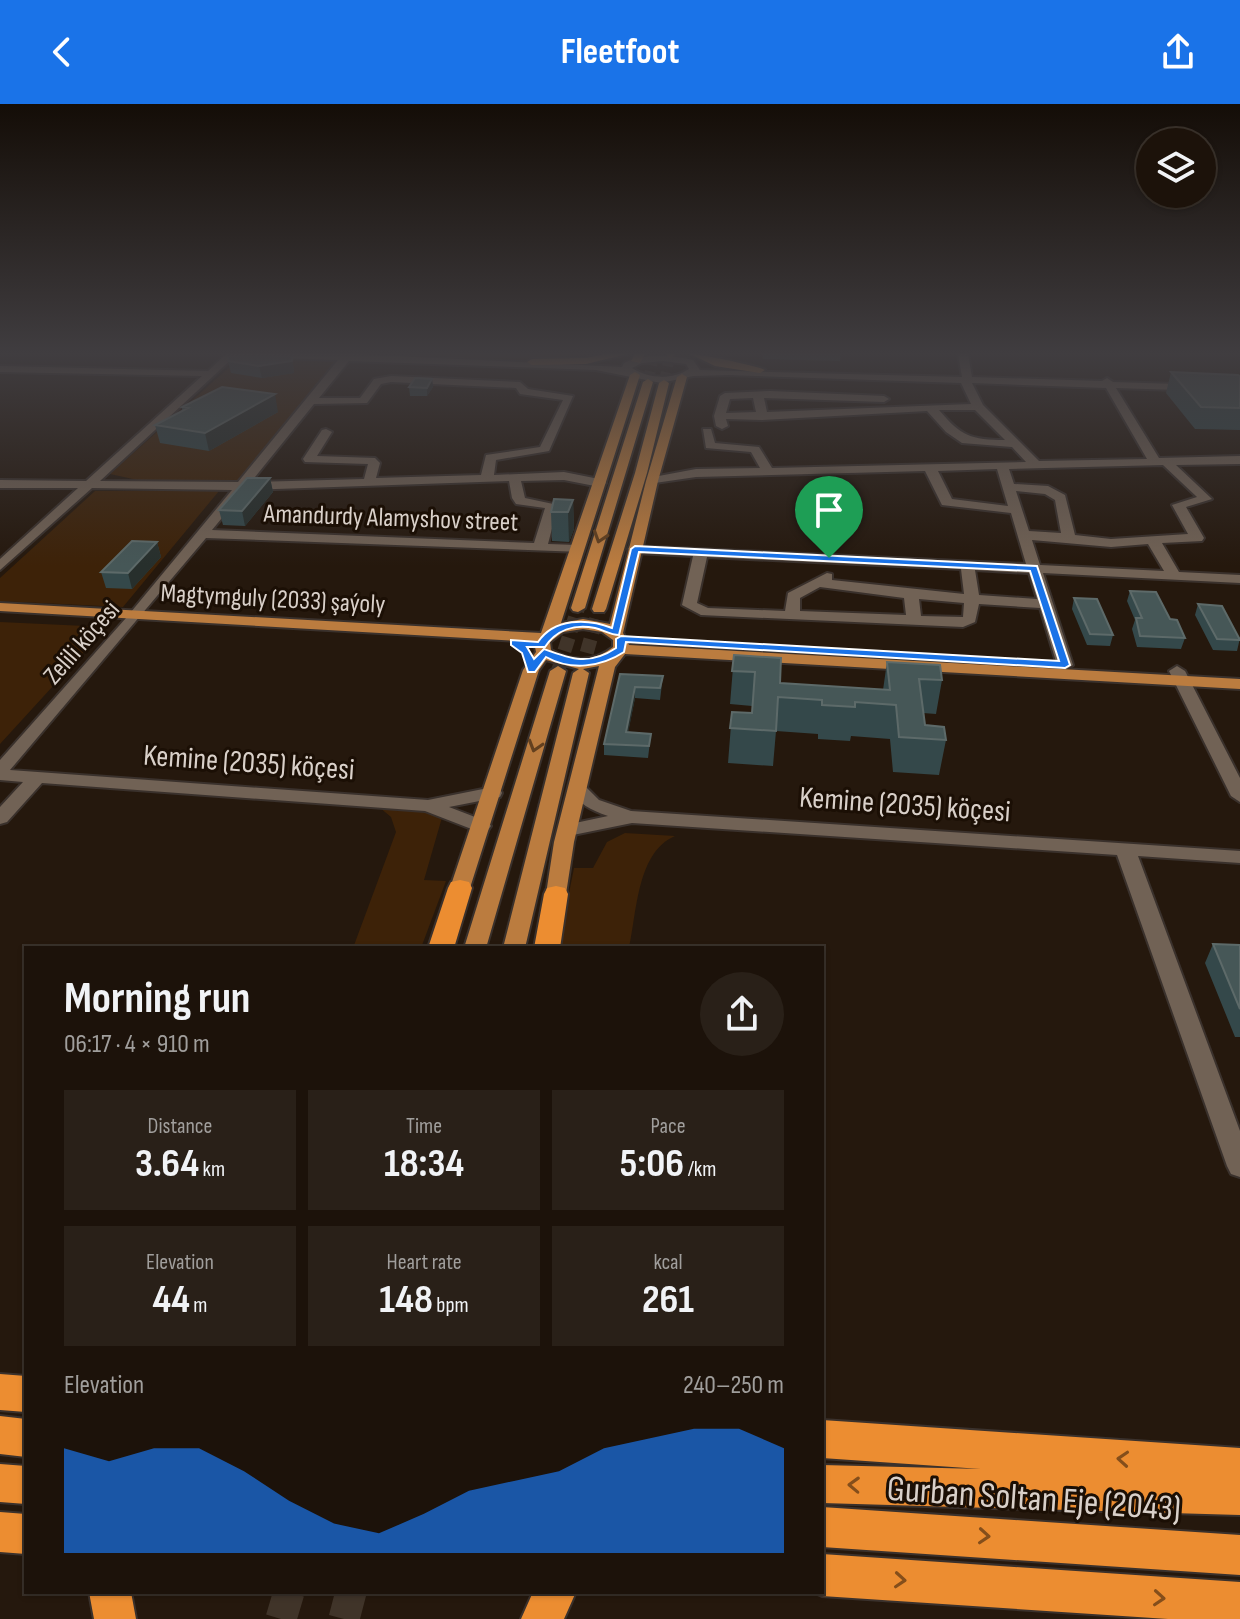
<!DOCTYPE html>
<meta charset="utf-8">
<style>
:root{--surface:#1c120a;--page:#292018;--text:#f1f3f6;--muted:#a09e9c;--line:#3a322b;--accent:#1a73e8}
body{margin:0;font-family:"Sofia Sans Condensed",sans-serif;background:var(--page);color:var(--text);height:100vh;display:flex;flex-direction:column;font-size:30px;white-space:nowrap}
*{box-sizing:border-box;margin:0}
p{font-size:26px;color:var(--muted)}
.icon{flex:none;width:44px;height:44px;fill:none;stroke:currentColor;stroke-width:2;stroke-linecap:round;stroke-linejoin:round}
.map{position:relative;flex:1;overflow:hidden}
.panel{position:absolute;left:24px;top:842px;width:800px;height:648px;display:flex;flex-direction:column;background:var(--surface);border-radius:0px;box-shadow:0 2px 6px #0004,0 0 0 2px var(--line)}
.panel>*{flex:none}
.buttons{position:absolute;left:1136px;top:24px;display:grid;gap:16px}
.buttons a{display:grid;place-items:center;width:80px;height:80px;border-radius:50%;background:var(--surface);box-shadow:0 2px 6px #0004,0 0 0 2px var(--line);font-size:40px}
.pin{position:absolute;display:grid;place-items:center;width:68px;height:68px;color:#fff;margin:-82px -34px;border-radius:50% 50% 50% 0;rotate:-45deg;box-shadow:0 0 8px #0007}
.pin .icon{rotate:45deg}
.round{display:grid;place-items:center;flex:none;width:84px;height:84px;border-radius:42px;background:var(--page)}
.head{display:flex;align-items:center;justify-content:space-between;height:136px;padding:0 40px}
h1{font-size:44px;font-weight:700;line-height:60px}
.figures{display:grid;grid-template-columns:repeat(3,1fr);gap:12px;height:136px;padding:8px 40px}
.figures div{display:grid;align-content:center;border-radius:0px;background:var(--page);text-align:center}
.figures b{font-size:40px;font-weight:700}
.figures small{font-size:22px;font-weight:400}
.figures p{font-size:22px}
.chart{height:224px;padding:16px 40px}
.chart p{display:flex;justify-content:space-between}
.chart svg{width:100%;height:144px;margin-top:8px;fill:var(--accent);opacity:.7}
header{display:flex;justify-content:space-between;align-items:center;height:104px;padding:0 40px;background:var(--accent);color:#fff;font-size:36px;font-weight:700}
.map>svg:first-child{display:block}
.green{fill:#3d2208}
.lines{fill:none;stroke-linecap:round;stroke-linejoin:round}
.major-tunnel-far2{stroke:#403429;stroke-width:11;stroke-dasharray:11 6;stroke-linecap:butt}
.major-tunnel-far1{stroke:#403429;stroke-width:14;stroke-dasharray:14 7;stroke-linecap:butt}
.major-tunnel{stroke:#403429;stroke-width:31;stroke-dasharray:31 15;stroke-linecap:butt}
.minor-casing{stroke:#3a312c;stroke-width:4}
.major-casing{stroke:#3a312c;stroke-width:4}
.highway-casing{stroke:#3a312c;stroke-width:4}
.minor{fill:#716255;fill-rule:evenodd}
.major{fill:#bb7c3f;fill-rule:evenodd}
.highway{fill:#ec8d31;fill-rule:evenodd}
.wall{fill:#34484a}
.shaded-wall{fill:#272f2c}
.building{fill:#465757;stroke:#5d6a69;stroke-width:2}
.oneway{stroke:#63401f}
.oneway2{stroke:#844e1b}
.route{fill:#1a73e8;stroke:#fff;stroke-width:2;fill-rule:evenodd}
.labels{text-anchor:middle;stroke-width:6;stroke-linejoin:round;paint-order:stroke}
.far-street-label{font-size:26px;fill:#d9d0c9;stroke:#1b0f05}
.street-label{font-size:30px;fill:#d9d0c9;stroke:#1b0f05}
.near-street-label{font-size:36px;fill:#d9d0c9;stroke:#1b0f05}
</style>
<header><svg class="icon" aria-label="back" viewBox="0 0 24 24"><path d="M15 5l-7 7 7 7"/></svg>Fleetfoot<svg class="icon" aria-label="share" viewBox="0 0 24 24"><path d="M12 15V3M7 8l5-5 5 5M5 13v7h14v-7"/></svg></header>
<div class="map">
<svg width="1240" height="1515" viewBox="0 0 1240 1515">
<rect width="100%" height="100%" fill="#25180d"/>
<path class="green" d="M377,250h219l-76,6z
M243,251l96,5 -101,121h-96l-32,-7z
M95,387h124l-96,116 -123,-6v-23z
M0,518l107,5 -107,117z
M379,703l64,7 -19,66 22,1 -25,67h-68l43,-116 -5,-15z
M625,729l50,3c-38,16 -38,76 -46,112h-71l16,-80h19l14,-26z"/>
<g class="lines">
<path class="major-tunnel-far2" d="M648,278l6,-28
M664,279l6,-28"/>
<path class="major-tunnel-far1" d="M558,567l20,-63
M581,569l18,-64"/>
<path class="major-tunnel" d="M281,1515l8,-27
M344,1515l7,-27"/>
<defs>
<path id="minor" d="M226,250h11l-137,127 138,1 100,-122 -89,-3 -5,-3h108l270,13 2,-4c23,-10 45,-8 69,-3l7,10 262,7 -4,-23h10l4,23 130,4 5,-3 6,4 127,4v6l-124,-4 43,70 81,-2v8l-64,1 36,34 -26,8 18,31 -2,3 -40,2 17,29 61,3v8l-197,-10 30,92 -8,5 -8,-5 -17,-57 -61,-4 -4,18 -12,5 -262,-12 -19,-10 11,-49 -58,-3 -7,-4 2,-3 396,18 -15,-51 -69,-8 -17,-34 -229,6 -48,7v-6l48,-9 64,-1 -9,-16 -45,-4 -3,-19h8l4,14 44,4 13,21 254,-6 -14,-15 -50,-4 -16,-11 -19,-21 -165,9 -36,-1 2,7 -6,3 -6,-3 -2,-10 6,-20 5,-3 45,-2 114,5 5,3 -5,3 -120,-4 3,14 204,-8 -10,-21 -232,-8 -36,1 -32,7 -65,-13 -247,-9 -30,37h41l14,-19 17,-3 129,6 8,7 45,7 -24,55 -53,9 -2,15 70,-3 40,8 2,3 -6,4 -36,-7 -43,1 4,17 33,7 -10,39 29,1 7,4 -2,3 -376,-14 -196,232 418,30 65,-13 7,2 2,4 -2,4 -51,10 39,15 3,4 -3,4h-14l-49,-19 -383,-28 -35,39 -7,2v-17l23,-25 -23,-2v-20l126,-142 106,-128 -140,-2 -92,82v-11l78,-71h-78v-8l86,1 116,-105 -202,-4v-6l208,5zM663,257l23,3 3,5c-17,11 -40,10 -57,-1l10,-5zM391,278l125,6 4,6 43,6 -23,47 -54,8 -5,20 -105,3 4,-15 -5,-5 -58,-2 15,-24 -6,-3 -4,1 -19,29 2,3 63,2 -4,15 -113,3 63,-78 53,-1 14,-19zM972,279l134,5 41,71 -108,2 -56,-56zM753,294l3,14 -30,1 4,-14zM939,306h36l30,30c-34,0 -44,-4 -66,-30zM1163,361l34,32 -25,8 16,29 -77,5 -36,-4 -10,-40 -17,-9 -34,-2 -5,-15zM997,365l11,37 -56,-7 -14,-28zM509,377l3,17 4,6 29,4 -11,35 -322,-13 33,-40zM1016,387l29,3 10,6 6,33 -32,-2zM1032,436l79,7 37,-3 16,27 -124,-6zM707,453l254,12 3,25 -132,-14v-6l-5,-1 -39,20 -3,18 -77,-3 -11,-5zM975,466l54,3 8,26 -58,-4zM820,483l84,11 2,17 -106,-4v-13zM919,495l45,4 -1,14 -42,-1z
M1177,562l8,5 55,107v24l-9,-6 -62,-125z
M577,679l7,2 15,15 32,11 609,40v12l-102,-7 102,275v46l-9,-3 -4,-8 -110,-311 -485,-32 -64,13 -10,-6 3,-4 47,-10c-18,-6 -28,-12 -40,-27l2,-4z"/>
<path id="major" d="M607,250h20l-41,10 -54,1 -5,-3 5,-3 54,-1z
M635,250h10l-5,9 -9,-2z
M665,250h10v1l-5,3z
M690,250c9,0 69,12 75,16l-5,3 -45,-7z
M635,268l5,3 -79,248 22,-4 27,5 36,-143 31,-104 5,-3 5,3 -29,104 -35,152 6,12 611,34v10l-615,-35 -10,13 -41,175 -8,52 -10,7 -10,-7 8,-52 45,-176 -16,3 6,4 -64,275h-22l70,-275 6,-4 -33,-9 -7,10 -69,218 -10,7 -10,-7 73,-218 13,-18 -2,-10 -534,-31v-8l541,30 89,-258zM583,525l19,3 11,8v7c-19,15 -41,15 -62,3l-1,-8 13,-10z
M648,275l5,3 -68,226 -7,4 -5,-1 -2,-3 72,-226z
M664,276l5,3 -22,90 -41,136 -2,3h-10l-2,-3 43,-136 24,-90z
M558,562l8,5 -80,277h-22l86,-277z"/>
<path id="highway" d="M460,776l9,2 3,6 -18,60h-26l20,-60 3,-6z
M556,782l9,2 3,6 -8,54h-26l10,-54 3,-6z
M0,1270l26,2v36l-26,-2z
M0,1312l26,3v38l-26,-3z
M822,1316l418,28v67l-418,-12v-38l159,4 -159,-11z
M0,1360l26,2v38l-26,-2z
M822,1403l418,28v40l-418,-28z
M0,1408l26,2v40l-26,-2z
M822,1450l418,28v37h-72l-346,-23 -9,-4h9z
M89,1488h42l5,27h-42z
M533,1488h43l-12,27h-43z"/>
</defs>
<use href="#minor" class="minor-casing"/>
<use href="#major" class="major-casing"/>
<use href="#highway" class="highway-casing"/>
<use href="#minor" class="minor"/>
<use href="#major" class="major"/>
<use href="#highway" class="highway"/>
</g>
<path class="wall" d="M762,250h79l-1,7 -77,-2z
M292,252l2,17 -32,5 -31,-5 -3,-12z
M1171,268l69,4v54l-45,-1 -29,-36z
M432,275l1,8 -6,9h-17l-1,-9z
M182,303l96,5 -69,39 -49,-8 -5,-18 27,-14z
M270,374l3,14 -28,34 -22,-1 -4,-15z
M573,396l1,29 -5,13 -17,-1 -1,-29z
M157,438l4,15 -29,32 -26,-1 -5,-16z
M1130,487l40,28 15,19 -4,11 -44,-2 -5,-18 3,-9 -8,-19z
M1074,494l39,37 -3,11 -23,-1 -15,-36z
M1198,500l42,34 -3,13 -24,-1 -18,-35z
M734,551l46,28 103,7 4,-28 55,18 -6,34 -13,-1 2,12 21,15 -7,35 -46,-3 -3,-33 -39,-3 -1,5 -32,-2v-5l-42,-3 -3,35 -45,-3 4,-51 20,1v-7l-22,-2z
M620,570l43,2 -3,24 -25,-2 -7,34 23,2 -3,24 -44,-3v-11z
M1213,840l27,1v92h-5l-30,-74z"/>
<path class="shaded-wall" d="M292,252l2,17 -32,5 -3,-12z
M432,275l1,8 -6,9v-8z
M275,290l3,18 -69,39 -4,-18z
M270,374l3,14 -28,34 -3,-15z
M573,396l1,29 -5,13 -1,-30z
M157,438l4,15 -29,32 -4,-16z
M635,583v11l-9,46v-12z"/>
<path class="building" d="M250,250l42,2v5l-33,5 -31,-5v-5z
M1171,268l67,3 2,1v32l-39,-1z
M415,274l17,1 -5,9 -18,-1z
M222,283l53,7 -70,39 -50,-8 33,-17 -6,-1z
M247,374h23l-28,33 -23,-1z
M554,395l19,1 -5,12h-17z
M132,437l25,1 -29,31 -27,-1z
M1130,487l26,1 14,27 7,1 8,18 -45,-2 -4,-18h6z
M1074,494l23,1 16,36 -23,-1z
M1198,500l24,2 18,34 -23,-1z
M734,551l47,3 -1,25 110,7 -3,-28 53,3 2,15 -23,-1 6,46 19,2 2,13 -47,-3 -3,-32 -41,-3v5l-33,-2v-5l-44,-3 -2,34 -46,-3 2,-16 20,1 3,-41 -23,-1z
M620,570l43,2 -3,12 -25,-1 -9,45 25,2 -2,12 -45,-2z
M1213,840l27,1v64z"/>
<defs><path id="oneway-chevron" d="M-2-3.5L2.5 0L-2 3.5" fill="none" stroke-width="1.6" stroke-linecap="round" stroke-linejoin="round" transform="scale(2)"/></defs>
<g class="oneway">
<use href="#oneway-chevron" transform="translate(600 433) rotate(108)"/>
<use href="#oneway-chevron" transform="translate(535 642) rotate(107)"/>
</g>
<g class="oneway2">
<use href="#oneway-chevron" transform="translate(1123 1355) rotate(-176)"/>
<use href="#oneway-chevron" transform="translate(854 1381) rotate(-178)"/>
<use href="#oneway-chevron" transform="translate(984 1432) rotate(4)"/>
<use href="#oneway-chevron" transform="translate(900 1476) rotate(4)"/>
<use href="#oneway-chevron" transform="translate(1159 1494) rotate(4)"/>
</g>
<linearGradient id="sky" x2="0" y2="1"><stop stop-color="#140d07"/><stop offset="0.54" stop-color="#403d40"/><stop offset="1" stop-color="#403d40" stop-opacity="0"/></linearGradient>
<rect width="1240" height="462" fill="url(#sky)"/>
<path class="route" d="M635,442l402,20 33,99 -5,3 -439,-26 -2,10c-23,15 -53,19 -78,5l-11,15h-7l-6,-19 -11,-8v-5l27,2c16,-24 49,-24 74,-14l19,-79zM639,448l391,19 29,90 -438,-25 -5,3v9c-27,18 -45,11 -72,1l-10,10 -7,-12h18c11,-17 29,-23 50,-19 9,2 15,7 24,7z"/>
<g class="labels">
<g class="far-street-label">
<text transform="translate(391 413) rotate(2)" y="9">Amandurdy Alamyshov street</text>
<text transform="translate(273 494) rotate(3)" y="9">Magtymguly (2033) şaýoly</text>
<text transform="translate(81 538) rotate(-49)" y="9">Zelili köçesi</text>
</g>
<g class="street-label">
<text transform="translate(249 658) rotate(4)" y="10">Kemine (2035) köçesi</text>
<text transform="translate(905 700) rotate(4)" y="10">Kemine (2035) köçesi</text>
</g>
<g class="near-street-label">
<text transform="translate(1034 1393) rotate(4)" y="13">Gurban Soltan Eje (2043)</text>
</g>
</g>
</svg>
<div class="buttons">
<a><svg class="icon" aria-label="layers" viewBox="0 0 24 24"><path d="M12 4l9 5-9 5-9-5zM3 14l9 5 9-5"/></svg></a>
</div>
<div class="pin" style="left:829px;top:454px;background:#1e9e55"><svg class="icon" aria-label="arrive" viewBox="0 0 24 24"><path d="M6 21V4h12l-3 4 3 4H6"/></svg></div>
<section class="panel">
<div class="head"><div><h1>Morning run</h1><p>06:17 · 4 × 910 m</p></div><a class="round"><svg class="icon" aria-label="share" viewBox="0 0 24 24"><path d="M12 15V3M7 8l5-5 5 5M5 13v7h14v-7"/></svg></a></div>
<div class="figures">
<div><p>Distance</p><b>3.64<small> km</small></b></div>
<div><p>Time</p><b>18:34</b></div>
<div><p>Pace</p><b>5:06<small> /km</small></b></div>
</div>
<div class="figures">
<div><p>Elevation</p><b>44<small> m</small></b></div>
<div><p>Heart rate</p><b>148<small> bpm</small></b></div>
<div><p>kcal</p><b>261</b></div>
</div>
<div class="chart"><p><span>Elevation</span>240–250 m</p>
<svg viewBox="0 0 160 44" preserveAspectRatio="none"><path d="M0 44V12L10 16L20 12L30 12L40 19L50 28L60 35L70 38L80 32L90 25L100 22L110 19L120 12L130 9L140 6L150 6L160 12V44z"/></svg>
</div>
</section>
</div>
